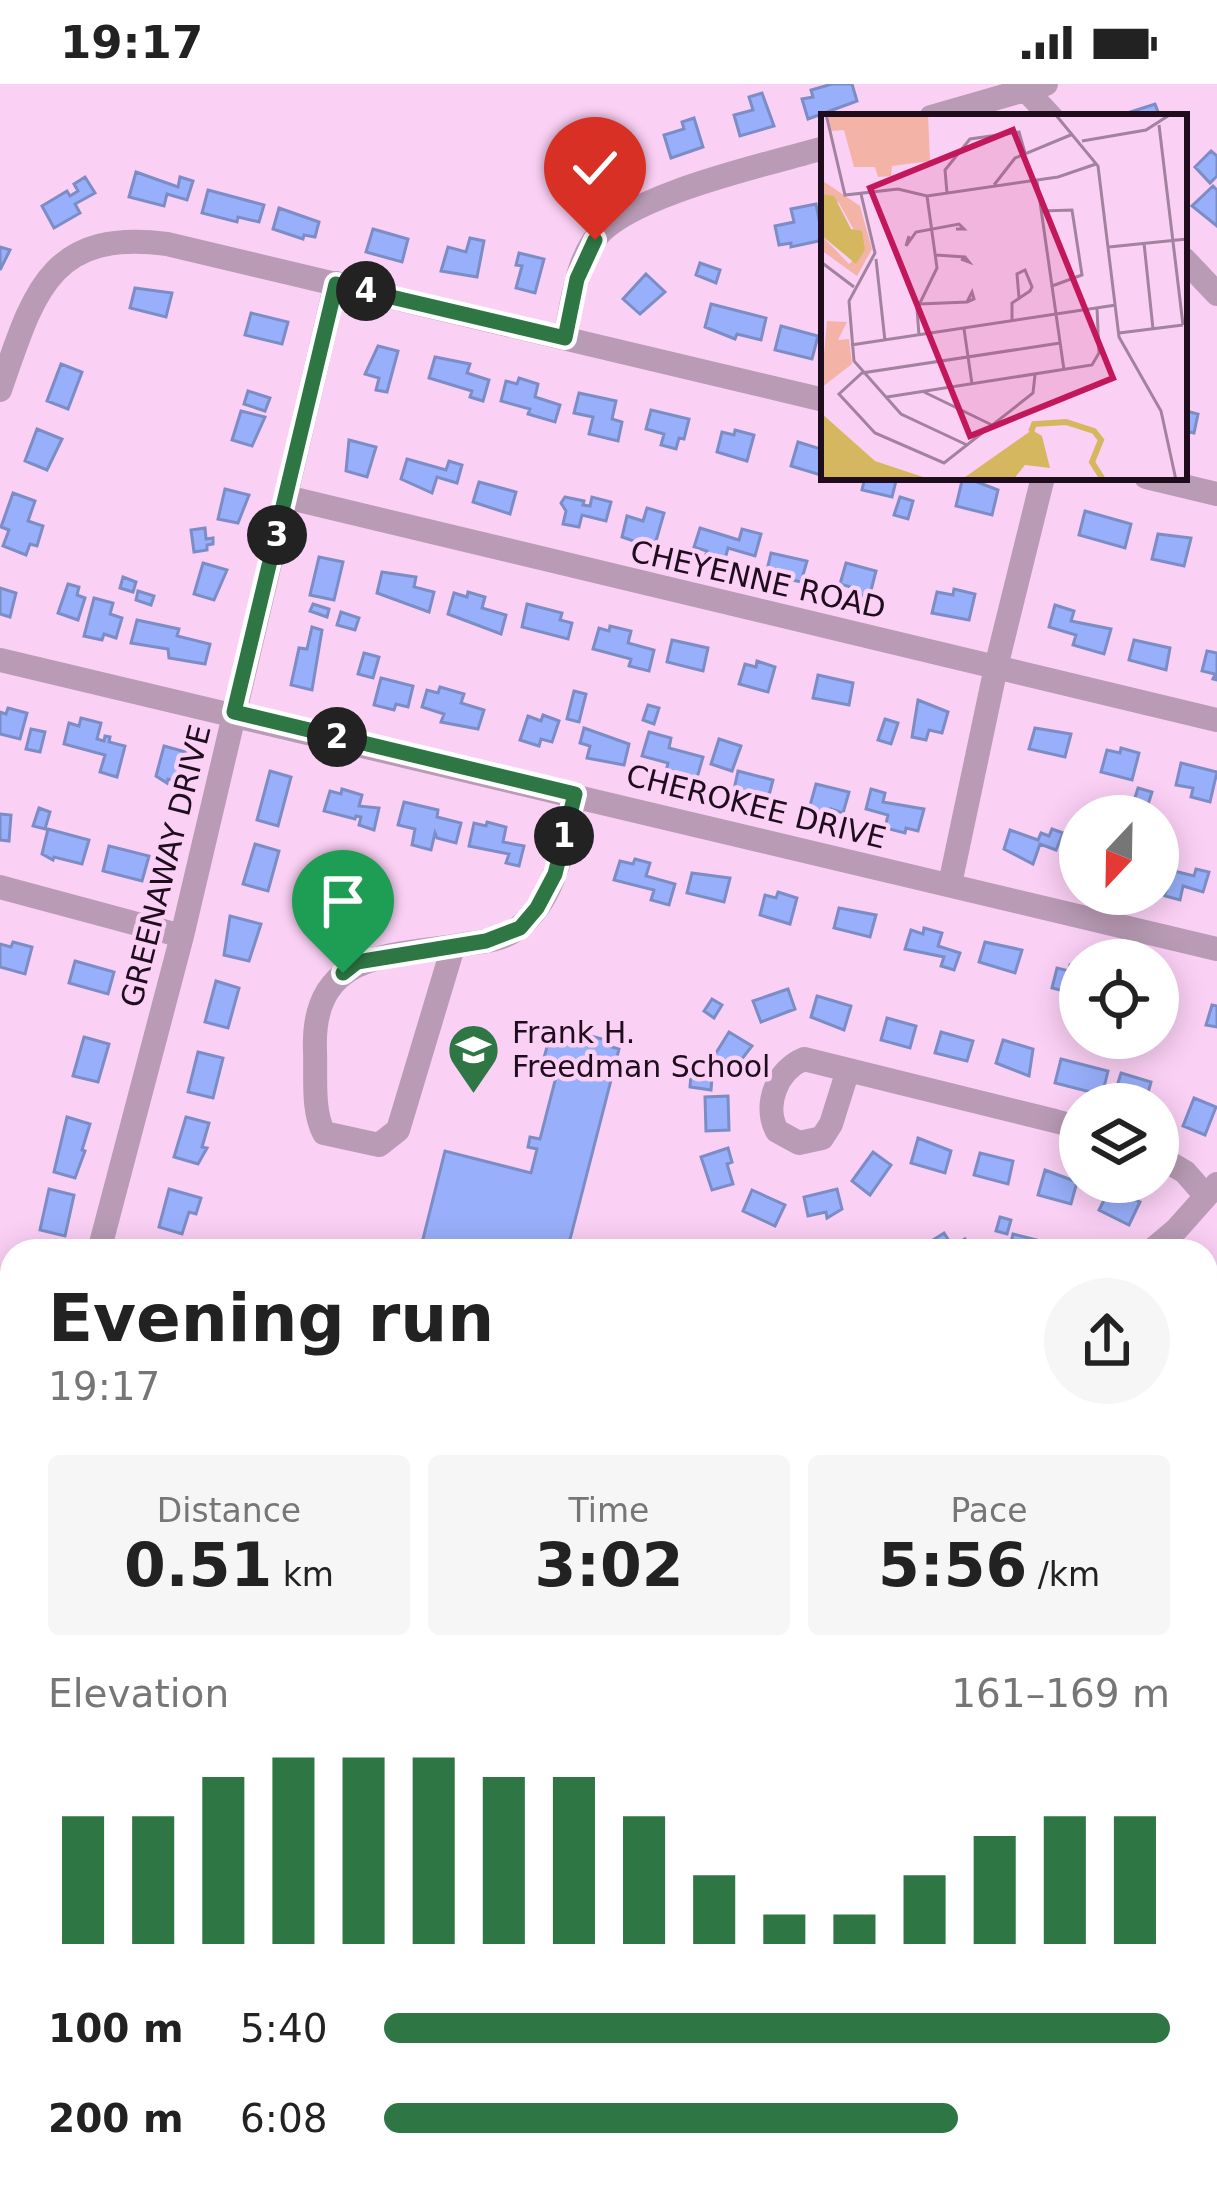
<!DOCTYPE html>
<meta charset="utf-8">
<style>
:root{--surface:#fff;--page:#f6f6f6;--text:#222;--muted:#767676;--accent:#2e7643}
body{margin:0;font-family:"DejaVu Sans",sans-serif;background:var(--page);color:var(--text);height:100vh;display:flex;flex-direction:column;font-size:45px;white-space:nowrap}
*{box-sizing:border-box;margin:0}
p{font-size:39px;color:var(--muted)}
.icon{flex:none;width:66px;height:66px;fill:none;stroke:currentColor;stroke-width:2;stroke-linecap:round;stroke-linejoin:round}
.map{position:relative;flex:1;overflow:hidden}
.details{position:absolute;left:0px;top:1155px;width:1218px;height:951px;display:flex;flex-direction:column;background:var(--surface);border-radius:36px 36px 0 0;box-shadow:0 6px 30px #0003}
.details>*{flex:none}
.needle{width:78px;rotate:202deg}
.tools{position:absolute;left:1059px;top:711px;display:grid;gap:24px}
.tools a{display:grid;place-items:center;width:120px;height:120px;border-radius:50%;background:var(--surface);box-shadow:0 6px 30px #0003;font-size:60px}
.pin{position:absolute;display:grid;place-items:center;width:102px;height:102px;color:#fff;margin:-123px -51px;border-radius:50% 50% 50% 0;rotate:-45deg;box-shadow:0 0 12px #0007}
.pin .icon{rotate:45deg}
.km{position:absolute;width:60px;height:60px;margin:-30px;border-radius:50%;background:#222;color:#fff;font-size:33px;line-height:60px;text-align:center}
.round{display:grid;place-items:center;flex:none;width:126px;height:126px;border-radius:63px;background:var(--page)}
.headline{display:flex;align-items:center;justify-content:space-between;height:204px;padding:0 48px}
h1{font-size:66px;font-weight:700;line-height:90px}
.stats{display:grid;grid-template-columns:repeat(3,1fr);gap:18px;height:204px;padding:12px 48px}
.stats div{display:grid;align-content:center;border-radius:12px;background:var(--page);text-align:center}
.stats b{font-size:60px;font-weight:700}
.stats small{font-size:33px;font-weight:400}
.stats p{font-size:33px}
.chart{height:336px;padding:24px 48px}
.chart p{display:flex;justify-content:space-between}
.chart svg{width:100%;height:216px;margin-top:12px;stroke:var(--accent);stroke-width:6}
ul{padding:0 48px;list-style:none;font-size:39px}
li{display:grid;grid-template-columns:192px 144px 1fr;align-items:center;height:90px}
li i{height:30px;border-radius:15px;background:var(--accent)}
.status{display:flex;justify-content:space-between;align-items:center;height:84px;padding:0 60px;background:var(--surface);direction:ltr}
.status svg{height:33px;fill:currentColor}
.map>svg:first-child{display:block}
.building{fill:#98b0fb;stroke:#7b8dc4;stroke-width:3}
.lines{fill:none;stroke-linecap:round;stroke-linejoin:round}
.minor{stroke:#b99bb5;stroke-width:24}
.route-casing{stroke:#fff;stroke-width:24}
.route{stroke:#2e7643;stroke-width:15}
.labels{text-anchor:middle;stroke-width:9;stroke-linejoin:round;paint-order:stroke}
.street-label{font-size:30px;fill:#1f0d1e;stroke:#fbd0f5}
.poi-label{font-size:30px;fill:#1f0d1e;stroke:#fbd0f5;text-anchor:start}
.inset-river{fill:none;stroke:#d5b760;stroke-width:6}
.inset-road{fill:none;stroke:#a3829f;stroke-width:3}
.view{fill:#c2185b;fill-opacity:0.15;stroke:#c2185b;stroke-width:6}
.inset-edge{fill:none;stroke:#1f0d1e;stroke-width:6}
</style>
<div class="status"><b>19:17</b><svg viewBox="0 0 49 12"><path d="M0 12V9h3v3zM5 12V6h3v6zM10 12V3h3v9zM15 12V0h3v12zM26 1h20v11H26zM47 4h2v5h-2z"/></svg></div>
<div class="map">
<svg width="1217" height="2105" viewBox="0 0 1217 2105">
<rect width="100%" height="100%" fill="#fbd0f5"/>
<path class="building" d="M832,0h20l5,17 -49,18 -6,-20 11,-2 -2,-7z
M762,9l12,33 -34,10 -6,-21 19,-5 -4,-13z
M1155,20l5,13h-38l-1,-2z
M694,34l9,29 -32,11 -7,-23 20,-6 -2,-7z
M607,60l21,39 -36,19 -20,-39z
M1211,67l6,5v20l-7,7 -15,-16z
M136,88l42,15 2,-10 13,4 -6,19 -20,-6 -3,12 -35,-9z
M85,93l10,16 -20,11 5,9 -26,15 -12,-22 25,-15 3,5 8,-5 -4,-7z
M1213,102l4,4v36l-25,-20z
M208,106l56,15 -5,17 -21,-5 -1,5 -35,-9z
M816,120l7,36 -32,7v-4l-12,2 -4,-19 19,-4 -3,-13z
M279,124l40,14 -4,15 -11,-2 -1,4 -30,-10z
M373,145l35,10 -6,23 -36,-10z
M470,154l14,3 -7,36 -36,-6 7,-24 18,5z
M0,163l10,3 -10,20z
M519,169l25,6 -9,34 -19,-5 6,-22 -6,-1z
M700,179l20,7 -4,13 -20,-8z
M646,190l19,18 -25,22 -17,-15z
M135,204l37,5 -6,24 -36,-9z
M711,220l55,14 -5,22 -24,-6 -2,5 -30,-12z
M251,229l37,9 -6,22 -37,-9z
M781,242l37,10 -6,23 -37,-9z
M378,262l20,5 -11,41 -11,-2 3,-12 -14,-4z
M435,273l35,7 -3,9 22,7 -6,21 -13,-4 2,-6 -43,-13z
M61,280l21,8 -14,37 -21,-8z
M519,294l19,6 -3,13 25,8 -5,17 -27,-8 2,-5 -29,-8 5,-20 11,3z
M248,307l22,7 -5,13 -21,-7z
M579,309l37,8 -4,18 10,3 -4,19 -29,-7 4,-17 -19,-4z
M651,326l38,9 -5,20 -5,-1 -3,11 -15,-4 3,-11 -18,-5z
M241,327l24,6 -13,29 -20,-6z
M1186,327l12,3 -4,19 -10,-2z
M37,345l25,10 -15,31 -22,-9z
M735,346l19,5 -7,26 -30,-9 5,-20 12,3z
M349,356l27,7 -9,30 -21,-6z
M798,358l26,8v26l-33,-10z
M407,375l39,11 3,-9 13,4 -5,18 -20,-6 -5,16 -31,-14z
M865,393h32l-5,20 -30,-7z
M972,396l26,10 -6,25 -36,-9 6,-25z
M479,398l37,10 -6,22 -37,-12z
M225,405l24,6 -11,28 -20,-4z
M13,409l22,8 -7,20 15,5 -6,20 -7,-2 -4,11 -23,-9 6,-16 -8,-3z
M565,413l19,4 -1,4 7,1 2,-9 19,5 -5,19 -24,-6 -3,12 -16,-3 3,-13 -5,-8z
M900,413l13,4 -5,18 -14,-4z
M647,424l17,5 -10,35 -32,-11 5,-21 16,5z
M1085,427l46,13 -6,24 -46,-13z
M205,444l1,11 7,-1v6l-6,1v5l-13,2 -3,-22z
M700,444l39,12 3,-11 19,5 -6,22 -27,-8 -4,15 -19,-6 2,-6 -13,-4z
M1158,450l33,4 -7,28 -32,-7z
M771,469l36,8 -6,21 -35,-8z
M319,473l24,5 -9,38 -24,-5z
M203,479l24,7 -13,30 -20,-6z
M846,479l30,8 -7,27 -19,-6 1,-5 -11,-3z
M382,488l34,5 -2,10 20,5 -5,20 -52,-19z
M123,493l13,5 -3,10 -13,-4z
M68,500l11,3 -2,8 8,3 -7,22 -20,-7z
M0,504l16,5 -6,24 -10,-3z
M954,505l21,5 -6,26 -37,-7 5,-21 16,3z
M138,507l16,5 -3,9 -15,-5z
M468,508l17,5 -3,11 24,7 -5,19 -53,-20 6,-21 13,4z
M94,514l19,5 -3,11 12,4 -6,20 -12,-4 -2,6 -18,-4z
M313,520l16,5 -2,8 -17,-6z
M527,520l35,9 -2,7 12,3 -4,16 -46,-12z
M1055,521l19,6 -3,10 40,8 -7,25 -31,-9 3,-10 -27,-8z
M341,528l18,6 -4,12 -18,-5z
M137,536l42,9 -2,7 33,8 -5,20 -36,-6 -1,-9 -37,-6z
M610,542l21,5 -3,12 26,7 -5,21 -20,-5 2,-7 -38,-10 6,-21 10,3z
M312,543l10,3 -10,60 -21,-5 8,-37 8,1z
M672,556l36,8 -5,23 -36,-9z
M1134,556l36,8 -4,22 -37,-10z
M1207,567l10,2v27l-4,-1 2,-5 -13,-3z
M364,569l15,4 -6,21 -15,-4z
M757,577l18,6 -7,25 -29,-8 6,-20 11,3z
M818,591l35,8 -4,22 -36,-7z
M381,594l32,8 -5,21 -12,-3 -2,6 -20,-5z
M440,603l24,7 -3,9 23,7 -6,19 -37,-7 3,-8 -22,-7 5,-17 11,3z
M574,607l12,3 -7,28 -12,-3z
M918,616l30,12 -6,21 -13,-3 -3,10 -14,-3z
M648,621l11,3 -5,16 -11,-4z
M8,624l19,5 -7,26 -20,-5v-22l6,2z
M543,631l16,6 -7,21 -11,-3 -2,7 -19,-6 8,-24 13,5z
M81,634l20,5 -4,16 7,2 1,-5 5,1 -1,5 16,4 -8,31 -17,-5 5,-17 -41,-11 5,-21 10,3z
M885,635l13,4 -7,21 -13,-4z
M584,644l45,16 -5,21 -37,-7 3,-12 -10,-3z
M1035,644l36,6 -6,23 -36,-8z
M31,645l14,3 -5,20 -14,-3z
M649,648l22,6 -2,10 34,9 -6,21 -11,-3 -1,5 -20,-5 3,-12 -26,-7z
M719,655l22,7 -9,25 -21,-7z
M164,662l22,6 -7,30 -11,-3 -1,4 -11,-7z
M1121,664l18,5 -7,27 -31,-8 6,-22 13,3z
M1181,679l36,9 -7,30 -19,-5 2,-9 -17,-3z
M270,687l21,6 -13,49 -21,-6z
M738,687l35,9 -5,19 -35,-5z
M816,700l33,8 -6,21 -12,-4 -2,6 -20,-6z
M1138,704l14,4 -6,19 -14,-4z
M342,705l20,6 -3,11 20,2 -5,22 -15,-5 2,-8 -5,-1 -1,3 -31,-8 6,-20 11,3z
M871,705l14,4 -2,9 41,7 -6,22 -12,-3 -1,5 -20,-5 3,-13 -22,-6z
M404,718l34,8 -1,7 24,6 -5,20 -19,-5 -2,-5 -4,17 -19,-5 3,-16 -17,-4z
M39,724l11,4 -5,17 -12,-3z
M0,730l11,1 -2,26 -9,-1z
M487,738l19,5 -3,15 21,4 -5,20 -13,-3 3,-9 -40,-8 5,-23 12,3z
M48,745l41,11 -7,24 -28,-7 -1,3 -11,-6z
M1052,745l11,4 -7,17 -16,-6 -7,20 -29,-15 6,-19 28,10 3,-7 8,3z
M255,760l24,7 -11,40 -25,-7z
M109,762l40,10 -7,25 -39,-10z
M635,775l15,4 -4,13 29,8 -6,21 -18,-5 3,-10 -40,-10 6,-19 13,3z
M1158,783l36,9 2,-7 13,3 -6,20 -20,-6 -3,14 -15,-4 2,-9 -9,-2z
M692,789l38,5 -6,24 -37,-9z
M778,808l19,6 -7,26 -30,-9 5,-20 11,3z
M839,824l37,7 -6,22 -36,-9z
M230,832l31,8 -12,37 -25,-6z
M924,844l18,5 -4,13 22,7 -6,17 -13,-4 3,-9 -39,-8 6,-19 12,4z
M13,858l19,5 -7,27 -25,-7v-23l11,3z
M985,858l37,8 -7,23 -36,-11z
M75,877l39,11 -6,22 -39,-11z
M1070,881l10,2v28l-28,-7 5,-20 12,3z
M216,897l23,7 -11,40 -23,-6z
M788,905l7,20 -34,13 -8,-21z
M817,912l34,10 -7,24 -33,-13z
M712,915l10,6 -8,13 -10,-7z
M1212,921l5,1v21l-11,-2z
M887,934l29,8 -6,22 -29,-8z
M569,946l37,10 -1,5 14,4 -52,202h-147l25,-100 86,22 6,-24 -9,-2 2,-10 10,2 17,-66 -16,-4 10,-37 16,4z
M729,948l23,14 -21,27 -20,-12z
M941,948l32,9 -6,20 -32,-8z
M84,953l25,7 -11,38 -25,-6z
M1003,956l30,9 -4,27 -33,-13z
M198,968l25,6 -10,40 -25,-6z
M1061,975l47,12 -6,24 -47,-12z
M1121,989l30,9 -6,22 -31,-8z
M691,991l21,3 -1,12 -21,-3z
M728,1012l1,34 -23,1 -1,-34z
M1194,1014l22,9 -11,28 -22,-9z
M67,1033l23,7 -8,26 3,1 -10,27 -21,-6z
M186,1033l23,6 -7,24 5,1 -9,16 -24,-7z
M918,1054l33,13 -6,22 -34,-10z
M728,1064l4,14 -5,2 6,20 -21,6 -11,-33z
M873,1068l18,13 -21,30 -18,-14z
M980,1069l33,8 -5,23 -34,-9z
M1045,1086l32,12 -6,22 -33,-9z
M1110,1104l30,14 -11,23 -30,-15z
M49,1105l25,6 -9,41 -25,-6z
M169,1105l32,9 -5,16 -7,-2 -7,22 -23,-7z
M837,1105l5,20 -15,9 -1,-6 -18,4 -4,-19z
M752,1106l33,15 -10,21 -32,-15z
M1000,1133l11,3 -4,14 -11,-3z
M944,1149l9,14 12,-8 4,7 -3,5h-30l-6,-9z
M1013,1150l36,9 -2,8h-38z
M4,1270l8,3v43l-12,-4z
M3,2030l9,2v27l-12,-7z
M206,2094h46l-3,11h-27l1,-4z
M593,2094h23l6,10 -27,1 -5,-9z
M847,2094h39l-5,11h-24l-12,-5z
M908,2094h40l1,2 -4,2 -2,-3 -13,6 2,4h-18z
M1081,2094h32l-3,11 -32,-2z
M356,2096l2,9h-55v-4l42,1 -1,-4z"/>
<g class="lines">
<path class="minor" d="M1026,6l25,27
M931,33l115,-33
M1184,175l33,35
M565,254c7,-33 10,-70 29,-98 31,-45 175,-76 230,-92
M0,306c33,-94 48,-162 167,-146l657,156
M1146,393l71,17
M286,413l931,223
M0,576l1217,289
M950,800l46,-217 47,-190
M0,803l182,49
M453,863l-55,183 -19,15 -55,-12c-12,-22 -8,-57 -9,-82 -4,-102 76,-94 151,-107 17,-2 38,-4 52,-16 40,-30 46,-89 57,-134
M848,986l-17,54 -9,14 -23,5 -22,-12c-14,-26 0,-61 27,-72l251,62 25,7
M1158,1072l27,16 21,24
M99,1167l83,-315 154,-653
M1151,1167l25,-21 41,-46
M0,1423l12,3
M0,1561l12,-48
M0,1673l12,3
M0,1902l12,-1
M1206,2065l11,3
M13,2094l45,11
M472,2105l19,-11"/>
</g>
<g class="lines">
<defs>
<path id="route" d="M343,889l14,-11 129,-21 34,-13 17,-20 18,-34 20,-80 -341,-82 102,-428 229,54 12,-59 18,-39"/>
</defs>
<use href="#route" class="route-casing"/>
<use href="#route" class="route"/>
</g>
<defs>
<symbol id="school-pin" viewBox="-11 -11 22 30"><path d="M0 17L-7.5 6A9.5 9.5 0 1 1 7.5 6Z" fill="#2e7643" stroke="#fbd0f5"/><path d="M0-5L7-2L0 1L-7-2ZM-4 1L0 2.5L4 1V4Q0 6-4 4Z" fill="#fff"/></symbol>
</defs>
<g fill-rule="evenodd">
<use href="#school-pin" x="444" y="936" width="59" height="81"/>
</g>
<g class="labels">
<g class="street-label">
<text transform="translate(758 496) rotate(13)" y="10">CHEYENNE ROAD</text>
<text transform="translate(756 723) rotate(14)" y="10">CHEROKEE DRIVE</text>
<text transform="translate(166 782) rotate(-76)" y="10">GREENAWAY DRIVE</text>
</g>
<g class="poi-label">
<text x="512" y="959">Frank H.<tspan x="512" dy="34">Freedman School</tspan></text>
</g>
</g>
<g transform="translate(821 30)">
<rect width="366" height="366" fill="#fbd0f5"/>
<path d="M7,0h100l2,47 -38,5 -1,10 -13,1 -3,-10h-21l-10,-37 -13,1zM2,67l37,25 12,43 -15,27 -36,-26v-15l28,29 16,-14 -26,-47 -18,-9zM6,207l20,1 -9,18 11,-1 3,25 -31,24z" fill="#f4b3a7"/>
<path d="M0,80l13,2 17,33 11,2 3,19 -9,14 -35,-29zM0,299l54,48 57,19h-111zM211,316l10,6 8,32 -25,-3 -12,15h-52z" fill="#d5b760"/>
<path class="inset-river" d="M210,318l3,-8 32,-2 28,9 7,9 -9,22 10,16"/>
<path class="inset-road" d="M5,0l19,81 53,-6 29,7 131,-19 38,-13M234,0l43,52 21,171 42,74 15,69M338,11l24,200M261,27l64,-11 25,-16M216,67l27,189M173,71l21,-27 58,-24M126,79l-2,-23 25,-31 49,-7 6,21M40,80l14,59 -26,48 5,60 47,53 66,31M221,97l30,-1 10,65 -30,11M88,122l-3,10 10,-14 43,-8 5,5h-8M323,129l9,86M288,133l78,-8M115,141l29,2 4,5 -8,-3M55,145l9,82M0,148l33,25M98,190l48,-2 5,-10 2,7 -7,3M191,208v-19l18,-12 2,-4 -7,-17 -8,4 2,24M143,215l8,55M298,219l64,-8M98,221l-2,-26 20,-41 -10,-72M30,231l265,-40M214,261l-2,18 -89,70 -69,-30 -36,-39 23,-21 198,-30M103,278l68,33M66,283l205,-32 7,-12 -2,-45"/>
<path class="view" d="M192,16l100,248 -143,58 -100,-248z"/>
<rect width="366" height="366" class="inset-edge"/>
</g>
</svg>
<div class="tools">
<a><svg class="needle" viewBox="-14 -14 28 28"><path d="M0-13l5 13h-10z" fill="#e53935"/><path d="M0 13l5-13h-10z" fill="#767676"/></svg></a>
<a><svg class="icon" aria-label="locate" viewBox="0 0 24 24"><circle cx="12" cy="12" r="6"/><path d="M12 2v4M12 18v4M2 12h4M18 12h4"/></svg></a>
<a><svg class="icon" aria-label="layers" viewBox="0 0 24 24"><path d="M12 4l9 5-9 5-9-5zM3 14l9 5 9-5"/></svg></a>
</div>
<div class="pin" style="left:343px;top:889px;background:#1e9e55"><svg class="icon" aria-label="arrive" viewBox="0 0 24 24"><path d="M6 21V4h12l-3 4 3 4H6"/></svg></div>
<div class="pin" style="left:595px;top:156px;background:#d93025"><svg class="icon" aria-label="check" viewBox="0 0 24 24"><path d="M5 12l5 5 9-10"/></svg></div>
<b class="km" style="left:564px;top:752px">1</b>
<b class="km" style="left:337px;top:653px">2</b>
<b class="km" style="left:277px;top:451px">3</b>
<b class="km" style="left:366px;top:207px">4</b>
<section class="details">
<div class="headline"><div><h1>Evening run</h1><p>19:17</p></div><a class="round"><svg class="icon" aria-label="share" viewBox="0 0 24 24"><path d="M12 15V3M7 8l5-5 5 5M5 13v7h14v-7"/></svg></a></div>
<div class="stats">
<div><p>Distance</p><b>0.51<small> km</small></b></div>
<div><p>Time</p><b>3:02</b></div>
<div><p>Pace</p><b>5:56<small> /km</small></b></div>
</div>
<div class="chart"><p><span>Elevation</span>161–169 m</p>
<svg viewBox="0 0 160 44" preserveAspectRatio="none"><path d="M5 44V18M15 44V18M25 44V10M35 44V6M45 44V6M55 44V6M65 44V10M75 44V10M85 44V18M95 44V30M105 44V38M115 44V38M125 44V30M135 44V22M145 44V18M155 44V18"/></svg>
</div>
<ul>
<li><b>100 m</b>5:40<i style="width:100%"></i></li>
<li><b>200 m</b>6:08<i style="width:73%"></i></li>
</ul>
</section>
</div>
